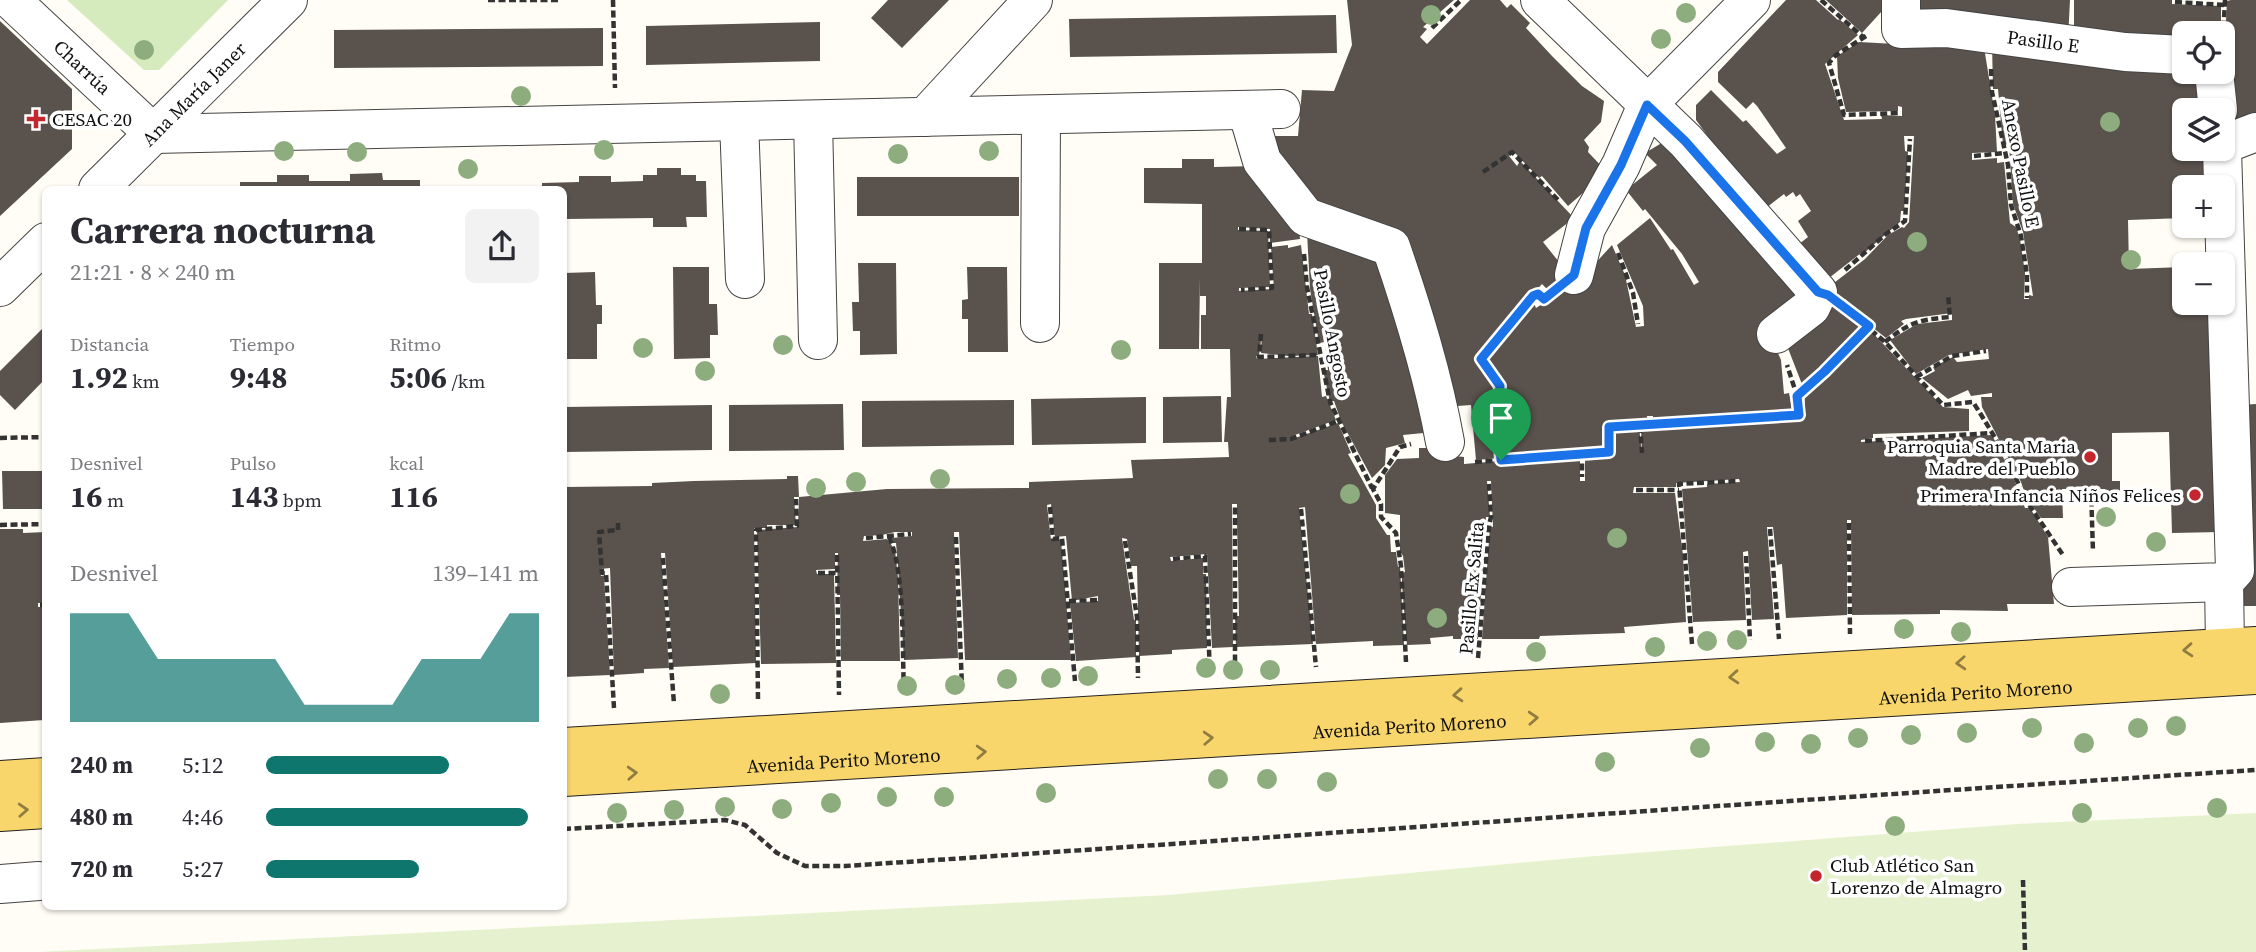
<!DOCTYPE html>
<html lang="es">
<meta charset="utf-8">
<style>
:root{--surface:#fff;--page:#f2f2f3;--text:#2b2b33;--muted:#7c7c81;--accent:#0f766e}
body{margin:0;font-family:"Source Serif 4",serif;background:var(--page);color:var(--text);height:100vh;display:flex;flex-direction:column;font-size:26px;white-space:nowrap}
*{box-sizing:border-box;margin:0}
p{font-size:23px;color:var(--muted)}
.icon{flex:none;width:38px;height:38px;fill:none;stroke:currentColor;stroke-width:2;stroke-linecap:round;stroke-linejoin:round}
.map{position:relative;flex:1;overflow:hidden}
.sheet{position:absolute;left:42px;top:186px;width:525px;height:724px;display:flex;flex-direction:column;background:var(--surface);border-radius:10px;box-shadow:0 2px 5px #0004}
.sheet>*{flex:none}
.buttons{position:absolute;left:2172px;top:21px;display:grid;gap:14px}
.buttons a{display:grid;place-items:center;width:63px;height:63px;border-radius:10px;background:var(--surface);box-shadow:0 2px 5px #0004;font-size:35px}
.pin{position:absolute;display:grid;place-items:center;width:60px;height:60px;color:#fff;margin:-72px -30px;border-radius:50% 50% 50% 0;rotate:-45deg;box-shadow:0 0 7px #0007}
.pin .icon{rotate:45deg}
.round{display:grid;place-items:center;flex:none;width:74px;height:74px;border-radius:10px;background:var(--page)}
.summary{display:flex;align-items:center;justify-content:space-between;height:119px;padding:0 28px}
h1{font-size:38px;font-weight:700;line-height:52px}
.figures{display:grid;grid-template-columns:repeat(3,1fr);gap:10px;height:119px;padding:7px 28px}
.figures div{display:grid;align-content:center}
.figures b{font-size:30px;font-weight:700}
.figures small{font-size:19px;font-weight:400}
.figures p{font-size:19px}
.chart{height:196px;padding:14px 28px}
.chart p{display:flex;justify-content:space-between}
.chart svg{width:100%;height:126px;margin-top:7px;fill:var(--accent);opacity:.7}
ul{padding:0 28px;list-style:none;font-size:23px}
li{display:grid;grid-template-columns:112px 84px 1fr;align-items:center;height:52px}
li i{height:18px;border-radius:9px;background:var(--accent)}
.map>svg:first-child{display:block}
.green{fill:#d5ebbd}
.pitch{fill:#e6f2cf}
.building{fill:#5a524d}
.lines{fill:none;stroke-linecap:round;stroke-linejoin:round}
.minor-casing{stroke:#444;stroke-width:40}
.major-casing{stroke:#222;stroke-width:40}
.path{stroke:#333;stroke-width:4.5;stroke-dasharray:7 3.5;stroke-linecap:butt}
.minor{stroke:#fff;stroke-width:38}
.major{stroke:#f9d66b;stroke-width:38}
.tree{fill:#8dad7f}
.oneway{stroke:#917d42}
.route-casing{stroke:#fff;stroke-width:14}
.route{stroke:#1a73e8;stroke-width:9}
.poi-dot{fill:#c4262e;stroke:#fff;stroke-width:2.5}
.labels{text-anchor:middle;stroke-width:7;stroke-linejoin:round;paint-order:stroke}
.street-label{font-size:19px;fill:#111;stroke:#fff}
.poi-label{font-size:19px;fill:#111;stroke:#fff;text-anchor:start}
</style>
<div class="map">
<svg width="2256" height="952" viewBox="0 0 2256 952">
<rect width="100%" height="100%" fill="#fffdf5"/>
<path class="green" d="M67,0h161l-69,70h-15z"/>
<path class="pitch" d="M2256,813v139h-2218l1130,-57 415,-38 434,-33z"/>
<path class="building" d="M888,0h61l-47,48 -31,-30z
M1347,0h107l-31,27 4,2 -7,8 7,7 43,-44h30l7,8 4,-4 19,19 -4,5 26,28 30,30 22,15 -3,21 -17,18 5,7 -1,5 19,20 -39,34 -26,-30 -3,2 -25,-26 -5,4 8,10 3,-5 54,57 -31,24 24,30 -20,17 -5,-5 -62,69 -2,8 20,28 -2,27 3,42 -23,2 -5,-55 -27,2 -54,-179 -83,-21 -36,-71h27l4,-46 32,1 18,-46z
M1786,0h30l22,20 1,-1 19,16 -33,29 19,56 38,-1 -1,-4 21,1v-9l-4,-1v5l-52,1 -8,-34 -1,-22 22,-14 55,3 69,-4 12,74 2,37 -25,1v7l25,-2v5l7,-1 6,61 6,4 4,12 5,34 -1,26h5v-4l4,1 -10,-64 -10,-28 -4,-60 -6,1 -5,-56h-5l-1,-45 192,28h14l10,38h-24v39h25l2,38h-27v31l-56,2 1,49 55,-2v36h30l6,229 -48,1 -3,-101 -57,1v48h8v16l-15,1v-9h-43l1,29h-22l-15,-21 -5,-15 -39,-75 -1,-10h11v-4l-21,3 -3,-6 -20,9 -26,-21 13,-7 -2,-4 20,-10 4,5 32,-3 -1,-10 -39,6 -33,19 -26,-34 27,-16 35,-4v-7l-46,6 -5,2 3,3 -18,14 -28,-22 3,-3 -16,-14 -3,3 -12,-16 35,-27 23,-24 14,-8 2,1 5,-6 5,-86h-10l1,15 3,1 -4,59h-3l-1,11 -37,32 -2,-1 -41,32 -26,-37 14,-11 -10,-16 13,-10 -11,-17 -4,3 -3,-5 -7,5 -2,-3 -18,14 -24,-25 -46,-63v-15l15,-15 32,32 3,-2 31,34 9,-6 -29,-42 -4,-4 -7,7 -28,-27v-10z
M1826,0h66l-30,33z
M1912,0h158l-2,39 -157,-21z
M2074,0h98v4l49,2v27h-37v13l-110,-7z
M2231,0h25v118l-30,9 -2,-67 3,-59z
M1336,15l1,38 -267,4 -1,-38z
M0,21l72,68v60l-72,67z
M820,22v39l-174,4v-39z
M603,28v38l-269,2v-38z
M1665,141l143,164 -40,26 13,29 3,34 5,-1 4,21 -140,11v-9h-6l1,7 -41,3 1,22 -106,10 -3,-42 2,-30 -16,-27 48,-58 3,7 44,-28 32,-35 13,30 11,52 8,-1 -1,-20 -26,-61 33,-27 21,32 2,-1 21,36 5,-3 -17,-28 -37,-45 -2,2 -17,-21 31,-25 -12,-12z
M1182,159h32v8l43,-1 41,46 2,27 -30,4v-14l-32,-2v3l30,1 2,56 -31,1v3l35,-2 -3,-42 17,-2v3l13,-3 8,69h3l6,41 -30,1 -27,-3 1,-20 -3,23h-3l1,3 61,-3 4,41 4,-1 10,24 -41,15v3l43,-15 13,30 -3,1 28,51v13l11,17h3l1,17h5l2,15 2,-1 4,79 -31,1v-5l-57,3 -11,-137 -6,1 14,136 -77,3 -1,-31h4l-2,-95v-17h-5l1,143 -21,1 -5,-94 -37,3 1,4 32,-3v16h3l1,74 -35,2v4l-33,2 -2,-90h-6l-4,-27 -5,-1 12,82h2v37l-60,4 -6,-58 28,-2v-5l-26,5 -6,-65 -11,1 -4,-33 -4,1 4,35h10l10,120h-106l-6,-128h-5l4,126 -54,2 -6,-94 -2,-23h-3l-1,-5 20,-2v-4h-17l-13,3 -18,1 -1,5 24,-2 8,11 3,28 2,83h-59l-1,-66h-3l1,-42h-3v16l-19,1 1,4h17l2,89 -75,1 -4,-134 41,-3 1,-30 88,-8 142,-1v-6l104,-4 -2,-18 98,-3 -1,-15h-4l3,-45h4l-1,-48h-29v-34h5v-19h-6v-19l-1,72h-40v-86h43v-59l-58,-1v-35h38z
M657,168h24v7h15v6h10l1,36h-21l1,10h-34v-9l-89,1v-30h-22v-6l37,-1v-6h32v6l32,-1v-6h14z
M382,173l1,7h37v9h-180v-7h37v-7h32v6h41v-7z
M857,177h162v39h-162z
M1307,232l78,20 49,180 -31,3 2,8 -19,5 -1,17 -13,13 -31,-57 -7,-20 -4,1 -7,-32h5l-3,-28 -6,1 -9,-54z
M858,263h38l1,91 -37,1v-24h-7l-1,-29h7z
M673,267h36v37h8l1,31h-8v23l-36,1z
M967,267h40l1,85h-40v-33h-6v-19l6,-1z
M595,272l1,33h6v19h-5v35h-33v-86z
M1825,300l41,27 -46,49 6,-1 43,-46 74,78 26,2v22l-96,3v4l-12,2v2l131,-7 22,44 11,29h5l18,29 6,67h-47l1,7 -68,-1v4l-88,1 -1,-95h-4v95l-61,3 -4,-54 -5,1 -4,-38h-6l7,92 -22,1 -4,-69 -5,1 3,68 -53,2 -11,-133 25,-2v-3l33,-2 -1,-3 -63,4v4h-42l-1,6h42l8,62 3,67 -62,5 1,6 -85,3 -1,3h-57l8,-113 3,1 -2,-46h-4l3,36h-4l-8,122h-25v-3l-23,2 1,6 -24,1 -5,-60v-12l3,-1 -2,-16 -3,-5v-36l-15,-2v-38l12,-16 22,-1v-10h35l1,8 9,1v7l71,-6 45,1v22h5v-24l26,-1 -1,-27 29,-2 3,27 -1,-25 100,-9 63,-2 1,-26 -21,-54z
M46,325v53l-31,32 -15,-15v-24z
M1221,396l1,46 -59,1v-46z
M1146,397v46l-114,2 -1,-46z
M1014,400v45l-152,2v-46z
M843,404l1,46 -115,1v-46z
M2256,404v202h-13l-2,-201z
M712,405v45l-148,2v-45z
M2,471h44v38h-43z
M787,476h11l1,21h-5l2,28h-29v3h-13l2,135 -83,4 -8,-114h-4l8,115 -25,1v4l-30,2 -4,-107 -10,1 1,7h3l6,99 -46,2v-190l88,-1v-3l42,-2 93,-2z
M0,529h23v4l23,-1v71h-8v4h8v112l-2,1 -44,3z"/>
<g class="lines">
<defs>
<g id="minor">
<path id="s1" d="M11,0l143,134 1127,-25"/>
<path d="M1540,0l146,141 132,151 -7,15 -35,27"/>
<path id="s2" d="M1901,0v29l45,-1 179,24 59,3"/>
<path d="M2214,72l4,38"/>
<path d="M1247,110l15,51 44,56 85,30c22,64 42,128 54,195"/>
<path d="M925,117l108,-117"/>
<path d="M813,120l5,220"/>
<path d="M739,121l6,158"/>
<path d="M2222,145l34,-13"/>
<path id="s3" d="M98,189l190,-189"/>
<path d="M1574,275l12,-47 35,-63 26,-60 104,-105"/>
<path d="M0,287l46,-45"/>
<path d="M1040,323l1,-208"/>
<path d="M2224,582l1,65"/>
<path d="M2071,587l153,-5 11,-12 -13,-421"/>
<path d="M0,884l39,-3"/>
</g>
<g id="major">
<path d="M564,747l1692,-101"/>
<path id="s4" d="M564,777l1692,-102"/>
<path d="M0,780l46,-3"/>
<path d="M0,812l46,-3"/>
</g>
</defs>
<use href="#minor" class="minor-casing"/>
<use href="#major" class="major-casing"/>
<path class="path" d="M488,0h71
M613,0l2,88
M1821,0l42,37
M2175,2l50,3
M1432,28l29,-28
M1866,36l-30,19 -7,8 15,52 55,-2
M2223,38l2,-38
M1991,69l1,23 16,73 3,40 10,31 6,39v23
M1974,156l30,-3
M1483,172l29,-20 48,50
M1239,229l30,1 3,58 -31,2
M1618,253l15,40 5,31
M1304,254l3,33 23,115 42,86
M1845,270l41,-36 19,-13 5,-82
M1847,310l38,32 58,63 30,-3c21,33 41,66 53,102l4,2 33,49
M1261,334l-2,23 61,-2
M1885,342c25,-20 33,-22 65,-25l-2,-23
M1916,377l36,-21 34,-5
M1797,396l27,-24 45,-46
M1640,426l2,27
M0,438l46,-1
M1269,440l22,-1 47,-18
M1865,441l127,-8
M1582,453v24
M1501,459l-3,-43 2,-30 -19,-27 52,-63 5,-2 6,5 3,-2
M1475,462l134,-10v-25l190,-12 -2,-19 -10,-31
M2091,489l2,63
M1636,490h43
M1050,507l3,32 9,-1 13,143
M1301,509l15,158
M1849,523l1,111
M0,525l46,-1
M1770,529l9,110
M889,537c16,33 13,114 15,154
M956,537l6,150
M866,538l45,-4
M1125,541l12,76 1,61
M837,555l2,140
M1746,556l4,84
M663,558l11,146
M1173,559l32,-3 5,118
M818,573h18
M1069,601l28,-1
M40,605h6
M1692,644l-13,-160 58,-3
M1478,658l11,-133 2,-8 -2,-33
M1406,662l-5,-96 -5,-33 -15,-16v-13l-8,-15 27,-42 11,-3
M1235,672v-165
M758,699l-2,-169 41,-4 -1,-27
M614,708l-8,-135h-4l-3,-41 19,-2v-10
M564,829l161,-9 20,5 32,28 28,13h40c471,-31 941,-66 1411,-96
M2023,880l2,72"/>
<use href="#minor" class="minor"/>
<use href="#major" class="major"/>
</g>
<g class="tree">
<circle cx="1686" cy="13" r="10"/>
<circle cx="1431" cy="15" r="10"/>
<circle cx="1661" cy="39" r="10"/>
<circle cx="144" cy="50" r="10"/>
<circle cx="521" cy="96" r="10"/>
<circle cx="2110" cy="122" r="10"/>
<circle cx="604" cy="150" r="10"/>
<circle cx="284" cy="151" r="10"/>
<circle cx="989" cy="151" r="10"/>
<circle cx="357" cy="152" r="10"/>
<circle cx="898" cy="154" r="10"/>
<circle cx="468" cy="169" r="10"/>
<circle cx="1917" cy="242" r="10"/>
<circle cx="2131" cy="260" r="10"/>
<circle cx="783" cy="345" r="10"/>
<circle cx="643" cy="348" r="10"/>
<circle cx="1121" cy="350" r="10"/>
<circle cx="705" cy="371" r="10"/>
<circle cx="940" cy="479" r="10"/>
<circle cx="856" cy="482" r="10"/>
<circle cx="816" cy="488" r="10"/>
<circle cx="1350" cy="494" r="10"/>
<circle cx="2106" cy="517" r="10"/>
<circle cx="1617" cy="538" r="10"/>
<circle cx="2156" cy="542" r="10"/>
<circle cx="1437" cy="618" r="10"/>
<circle cx="1904" cy="629" r="10"/>
<circle cx="1961" cy="632" r="10"/>
<circle cx="1737" cy="640" r="10"/>
<circle cx="1707" cy="641" r="10"/>
<circle cx="1655" cy="647" r="10"/>
<circle cx="1536" cy="652" r="10"/>
<circle cx="1206" cy="668" r="10"/>
<circle cx="1233" cy="670" r="10"/>
<circle cx="1270" cy="670" r="10"/>
<circle cx="1088" cy="676" r="10"/>
<circle cx="1051" cy="678" r="10"/>
<circle cx="1007" cy="679" r="10"/>
<circle cx="955" cy="685" r="10"/>
<circle cx="907" cy="686" r="10"/>
<circle cx="720" cy="694" r="10"/>
<circle cx="2176" cy="726" r="10"/>
<circle cx="2032" cy="728" r="10"/>
<circle cx="2138" cy="728" r="10"/>
<circle cx="1967" cy="733" r="10"/>
<circle cx="1911" cy="735" r="10"/>
<circle cx="1858" cy="738" r="10"/>
<circle cx="1765" cy="742" r="10"/>
<circle cx="2084" cy="743" r="10"/>
<circle cx="1811" cy="744" r="10"/>
<circle cx="1700" cy="748" r="10"/>
<circle cx="1605" cy="762" r="10"/>
<circle cx="1218" cy="779" r="10"/>
<circle cx="1267" cy="779" r="10"/>
<circle cx="1327" cy="782" r="10"/>
<circle cx="1046" cy="793" r="10"/>
<circle cx="887" cy="797" r="10"/>
<circle cx="944" cy="797" r="10"/>
<circle cx="831" cy="803" r="10"/>
<circle cx="725" cy="807" r="10"/>
<circle cx="2217" cy="808" r="10"/>
<circle cx="782" cy="809" r="10"/>
<circle cx="674" cy="810" r="10"/>
<circle cx="617" cy="813" r="10"/>
<circle cx="2082" cy="813" r="10"/>
<circle cx="1895" cy="826" r="10"/>
</g>
<defs><path id="oneway-chevron" d="M-2-3.5L2.5 0L-2 3.5" fill="none" stroke-width="1.6" stroke-linecap="round" stroke-linejoin="round" transform="scale(1.75)"/></defs>
<g class="oneway">
<use href="#oneway-chevron" transform="translate(2188 650) rotate(176)"/>
<use href="#oneway-chevron" transform="translate(1961 663) rotate(177)"/>
<use href="#oneway-chevron" transform="translate(1734 677) rotate(176)"/>
<use href="#oneway-chevron" transform="translate(1458 695) rotate(176)"/>
<use href="#oneway-chevron" transform="translate(1533 718) rotate(-3)"/>
<use href="#oneway-chevron" transform="translate(1208 738) rotate(-3)"/>
<use href="#oneway-chevron" transform="translate(981 752) rotate(-3)"/>
<use href="#oneway-chevron" transform="translate(632 773) rotate(-3)"/>
<use href="#oneway-chevron" transform="translate(23 810) rotate(-3)"/>
</g>
<g class="lines">
<defs>
<path id="route" d="M1647,105l38,36 133,151 10,3 41,31 -45,46 -27,24 2,19 -190,12v25l-108,8 -3,-44 2,-30 -19,-27 52,-63 5,-2 6,5 30,-24 12,-47 35,-63z"/>
</defs>
<use href="#route" class="route-casing"/>
<use href="#route" class="route"/>
</g>
<g class="poi-dot">
<path d="M32.5 108.5h7v7h7v7h-7v7h-7v-7h-7v-7h7z"/>
<circle cx="2090" cy="457" r="7"/>
<circle cx="2195" cy="495" r="7"/>
<circle cx="1816" cy="876" r="7"/>
</g>
<g class="labels">
<g class="street-label">
<text dy="7" stroke="none"><textPath href="#s2" startOffset="172">Pasillo E</textPath></text>
<text dy="7" stroke="none"><textPath href="#s1" startOffset="98">Charrúa</textPath></text>
<text dy="7" stroke="none"><textPath href="#s3" startOffset="135">Ana María Janer</textPath></text>
<text transform="translate(2021 163) rotate(79)" y="7">Anexo Pasillo E</text>
<text transform="translate(1333 333) rotate(79)" y="7">Pasillo Angosto</text>
<text transform="translate(1471 588) rotate(-85)" y="7">Pasillo Ex Salita</text>
<text dy="7" stroke="none"><textPath href="#s4" startOffset="1414">Avenida Perito Moreno</textPath></text>
<text dy="7" stroke="none"><textPath href="#s4" startOffset="847">Avenida Perito Moreno</textPath></text>
<text dy="7" stroke="none"><textPath href="#s4" startOffset="280">Avenida Perito Moreno</textPath></text>
</g>
<g class="poi-label">
<text x="52" y="126">CESAC 20</text>
<text x="2076" y="453" text-anchor="end">Parroquia Santa Maria<tspan x="2076" dy="22">Madre del Pueblo</tspan></text>
<text x="2181" y="502" text-anchor="end">Primera Infancia Niños Felices</text>
<text x="1830" y="872">Club Atlético San<tspan x="1830" dy="22">Lorenzo de Almagro</tspan></text>
</g>
</g>
</svg>
<div class="buttons">
<a><svg class="icon" aria-label="locate" viewBox="0 0 24 24"><circle cx="12" cy="12" r="6"/><path d="M12 2v4M12 18v4M2 12h4M18 12h4"/></svg></a>
<a><svg class="icon" aria-label="layers" viewBox="0 0 24 24"><path d="M12 4l9 5-9 5-9-5zM3 14l9 5 9-5"/></svg></a>
<a>+</a>
<a>−</a>
</div>
<div class="pin" style="left:1501px;top:460px;background:#1e9e55"><svg class="icon" aria-label="arrive" viewBox="0 0 24 24"><path d="M6 21V4h12l-3 4 3 4H6"/></svg></div>
<section class="sheet">
<div class="summary"><div><h1>Carrera nocturna</h1><p>21:21 · 8 × 240 m</p></div><a class="round"><svg class="icon" aria-label="share" viewBox="0 0 24 24"><path d="M12 15V3M7 8l5-5 5 5M5 13v7h14v-7"/></svg></a></div>
<div class="figures">
<div><p>Distancia</p><b>1.92<small> km</small></b></div>
<div><p>Tiempo</p><b>9:48</b></div>
<div><p>Ritmo</p><b>5:06<small> /km</small></b></div>
</div>
<div class="figures">
<div><p>Desnivel</p><b>16<small> m</small></b></div>
<div><p>Pulso</p><b>143<small> bpm</small></b></div>
<div><p>kcal</p><b>116</b></div>
</div>
<div class="chart"><p><span>Desnivel</span>139–141 m</p>
<svg viewBox="0 0 160 44" preserveAspectRatio="none"><path d="M0 44V6L10 6L20 6L30 22L40 22L50 22L60 22L70 22L80 38L90 38L100 38L110 38L120 22L130 22L140 22L150 6L160 6V44z"/></svg>
</div>
<ul>
<li><b>240 m</b>5:12<i style="width:67%"></i></li>
<li><b>480 m</b>4:46<i style="width:96%"></i></li>
<li><b>720 m</b>5:27<i style="width:56%"></i></li>
</ul>
</section>
</div>
